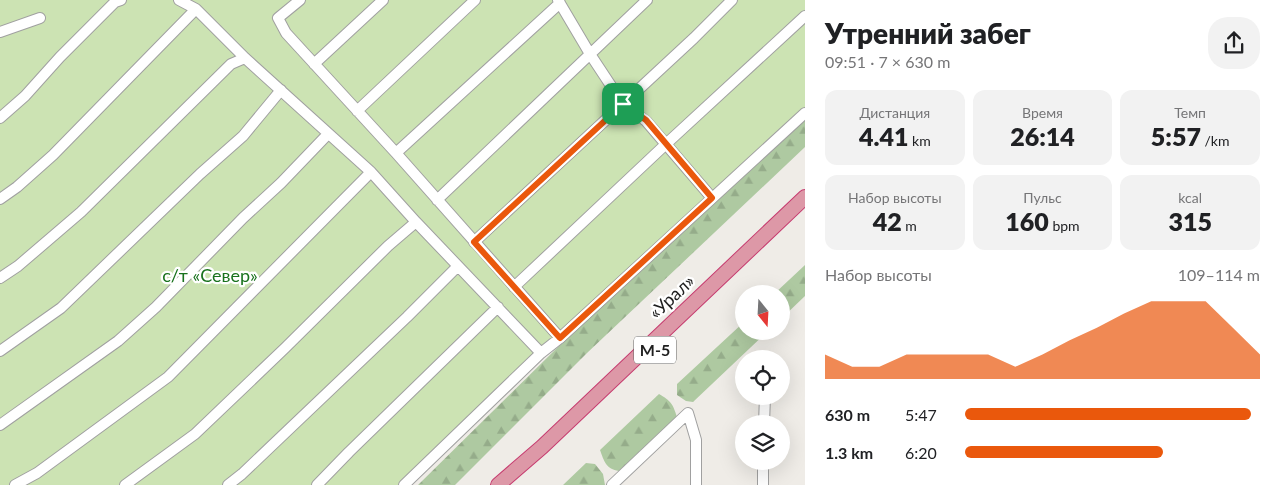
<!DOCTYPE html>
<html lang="ru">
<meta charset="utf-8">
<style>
:root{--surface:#fff;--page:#f2f2f2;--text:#202124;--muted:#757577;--accent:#ea580c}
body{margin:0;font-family:Lato,sans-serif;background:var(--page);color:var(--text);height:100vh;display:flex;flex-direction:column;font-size:19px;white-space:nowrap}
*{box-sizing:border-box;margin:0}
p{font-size:16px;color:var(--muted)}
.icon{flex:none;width:28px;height:28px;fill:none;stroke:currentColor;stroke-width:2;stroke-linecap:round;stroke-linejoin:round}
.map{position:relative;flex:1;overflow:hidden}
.drawer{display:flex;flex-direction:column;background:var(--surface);width:475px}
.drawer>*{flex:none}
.needle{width:32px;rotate:162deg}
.tools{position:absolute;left:735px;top:285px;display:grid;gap:10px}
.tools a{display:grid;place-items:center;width:55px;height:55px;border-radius:50%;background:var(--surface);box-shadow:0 5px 20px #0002;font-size:25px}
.pin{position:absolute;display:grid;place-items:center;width:42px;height:42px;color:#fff;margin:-21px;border-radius:10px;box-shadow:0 2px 8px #0006}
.round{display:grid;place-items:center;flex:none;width:52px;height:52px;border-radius:20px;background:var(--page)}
.summary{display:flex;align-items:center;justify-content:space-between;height:85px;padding:0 20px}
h1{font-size:28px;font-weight:800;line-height:38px}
.stats{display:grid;grid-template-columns:repeat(3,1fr);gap:8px;height:85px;padding:5px 20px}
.stats div{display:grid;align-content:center;border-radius:12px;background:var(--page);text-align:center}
.stats b{font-size:25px;font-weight:800}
.stats small{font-size:14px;font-weight:400}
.stats p{font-size:14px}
.chart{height:140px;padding:10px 20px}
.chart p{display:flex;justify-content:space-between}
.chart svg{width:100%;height:90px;margin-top:5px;fill:var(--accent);opacity:.7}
ul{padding:0 20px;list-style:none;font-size:16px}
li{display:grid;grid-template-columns:80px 60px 1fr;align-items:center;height:38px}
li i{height:12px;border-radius:6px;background:var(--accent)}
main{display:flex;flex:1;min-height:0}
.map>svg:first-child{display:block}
.forest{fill:url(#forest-firs)}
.garden{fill:#cce3b3}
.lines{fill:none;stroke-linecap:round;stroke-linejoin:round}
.minor-casing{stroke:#a0a0a0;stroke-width:12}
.highway-casing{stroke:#c63b6f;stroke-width:16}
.minor{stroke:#fff;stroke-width:10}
.highway{stroke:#dd98a7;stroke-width:14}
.route-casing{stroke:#fff;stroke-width:10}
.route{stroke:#ea580c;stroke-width:6}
.labels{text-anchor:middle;stroke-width:4.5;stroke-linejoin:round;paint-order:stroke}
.shield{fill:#fff;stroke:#626262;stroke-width:1}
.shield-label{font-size:16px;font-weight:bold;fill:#1f1f1f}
.park-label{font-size:18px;fill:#19721d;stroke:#fff}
.street-label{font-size:18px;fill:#1f1f1f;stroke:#fff}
</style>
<main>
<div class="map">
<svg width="805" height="485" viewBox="0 0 805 485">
<defs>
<pattern id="forest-firs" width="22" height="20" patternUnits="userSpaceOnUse" patternTransform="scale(1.25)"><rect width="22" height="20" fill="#aec9a1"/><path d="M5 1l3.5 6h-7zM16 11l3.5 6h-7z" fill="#95ac8a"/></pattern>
</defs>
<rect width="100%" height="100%" fill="#efece7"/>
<path class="forest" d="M805,119v28l-218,206 -132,132h-37l139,-137z
M805,265v31l-24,23v-25h-7z
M744,322v9h24l-75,71 -7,-1 -9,-6v-11z
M659,394c12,7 14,10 18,23l-58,54c-13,-2 -15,-10 -19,-21z
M586,463l9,1 8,10 2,11h-42z"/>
<path class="garden" d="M0,0h805v116l-247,228 -147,141h-411z"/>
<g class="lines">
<defs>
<path id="minor" d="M179,0l17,9 49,49 126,114 45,50 125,131
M300,0l-22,18 8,15 110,120 164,185
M558,0l32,54 33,50 23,17 66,77
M0,32l40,-14
M314,64l69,-64
M357,111l118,-111
M0,118l25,-22 35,-39 55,-55 6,-2
M396,153l164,-150
M0,199l17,-12 36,-32 143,-146
M437,200l210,-200
M474,242l220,-204 38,-38
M0,278l18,-12 63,-54 150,-148 14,-6
M514,287l152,-143 139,-128
M0,351l61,-43 139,-134 43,-38 38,-46
M764,424l1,-28
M0,425l118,-84 38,-34 87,-89 38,-35 47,-49
M15,485l22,-12 131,-96 203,-205
M125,485l70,-51 90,-86 103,-102 28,-24
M228,485l14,-11 165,-157 51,-51
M317,485l32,-33 149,-145
M404,485l137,-132 19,-15 245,-225
M612,485l76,-72 8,27v45
M763,485v-24"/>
<path id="highway" d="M498,485l44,-38 263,-250"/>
</defs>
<use href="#minor" class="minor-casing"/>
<use href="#highway" class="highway-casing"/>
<use href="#minor" class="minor"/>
<use href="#highway" class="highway"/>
</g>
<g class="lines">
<defs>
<path id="route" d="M623,104l23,16 66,78 -152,140 -86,-96z"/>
</defs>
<use href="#route" class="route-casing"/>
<use href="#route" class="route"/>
</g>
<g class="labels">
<rect class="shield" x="634" y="336.5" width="42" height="27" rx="4"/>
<g class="shield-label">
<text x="655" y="356">М-5</text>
</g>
<g class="park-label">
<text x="210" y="282">с/т «Север»</text>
</g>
<g class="street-label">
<text transform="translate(672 297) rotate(-43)" y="6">«Урал»</text>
</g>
</g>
</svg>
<div class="tools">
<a><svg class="needle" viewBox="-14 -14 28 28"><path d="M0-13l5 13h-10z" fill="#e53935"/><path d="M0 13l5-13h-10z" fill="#757577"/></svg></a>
<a><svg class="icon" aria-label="locate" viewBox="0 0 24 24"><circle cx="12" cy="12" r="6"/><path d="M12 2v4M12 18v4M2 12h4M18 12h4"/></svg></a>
<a><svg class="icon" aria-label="layers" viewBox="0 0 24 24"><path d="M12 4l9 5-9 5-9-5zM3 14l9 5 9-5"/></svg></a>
</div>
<div class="pin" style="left:623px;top:104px;background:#1e9e55"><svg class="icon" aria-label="arrive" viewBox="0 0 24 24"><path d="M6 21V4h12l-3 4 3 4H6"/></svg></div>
</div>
<section class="drawer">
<div class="summary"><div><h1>Утренний забег</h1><p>09:51 · 7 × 630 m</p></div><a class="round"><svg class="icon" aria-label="share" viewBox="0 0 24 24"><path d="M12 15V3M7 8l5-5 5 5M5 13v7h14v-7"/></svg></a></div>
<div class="stats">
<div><p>Дистанция</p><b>4.41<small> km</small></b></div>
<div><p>Время</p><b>26:14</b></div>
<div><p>Темп</p><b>5:57<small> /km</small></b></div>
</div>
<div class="stats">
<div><p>Набор высоты</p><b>42<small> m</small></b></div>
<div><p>Пульс</p><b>160<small> bpm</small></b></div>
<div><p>kcal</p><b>315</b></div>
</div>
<div class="chart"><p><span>Набор высоты</span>109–114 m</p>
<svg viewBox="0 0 160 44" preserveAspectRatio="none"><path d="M0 44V32L10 38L20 38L30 32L40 32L50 32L60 32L70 38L80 32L90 25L100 19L110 12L120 6L130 6L140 6L150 19L160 32V44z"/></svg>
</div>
<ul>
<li><b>630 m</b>5:47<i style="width:97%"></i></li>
<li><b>1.3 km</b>6:20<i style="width:67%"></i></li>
</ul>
</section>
</main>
